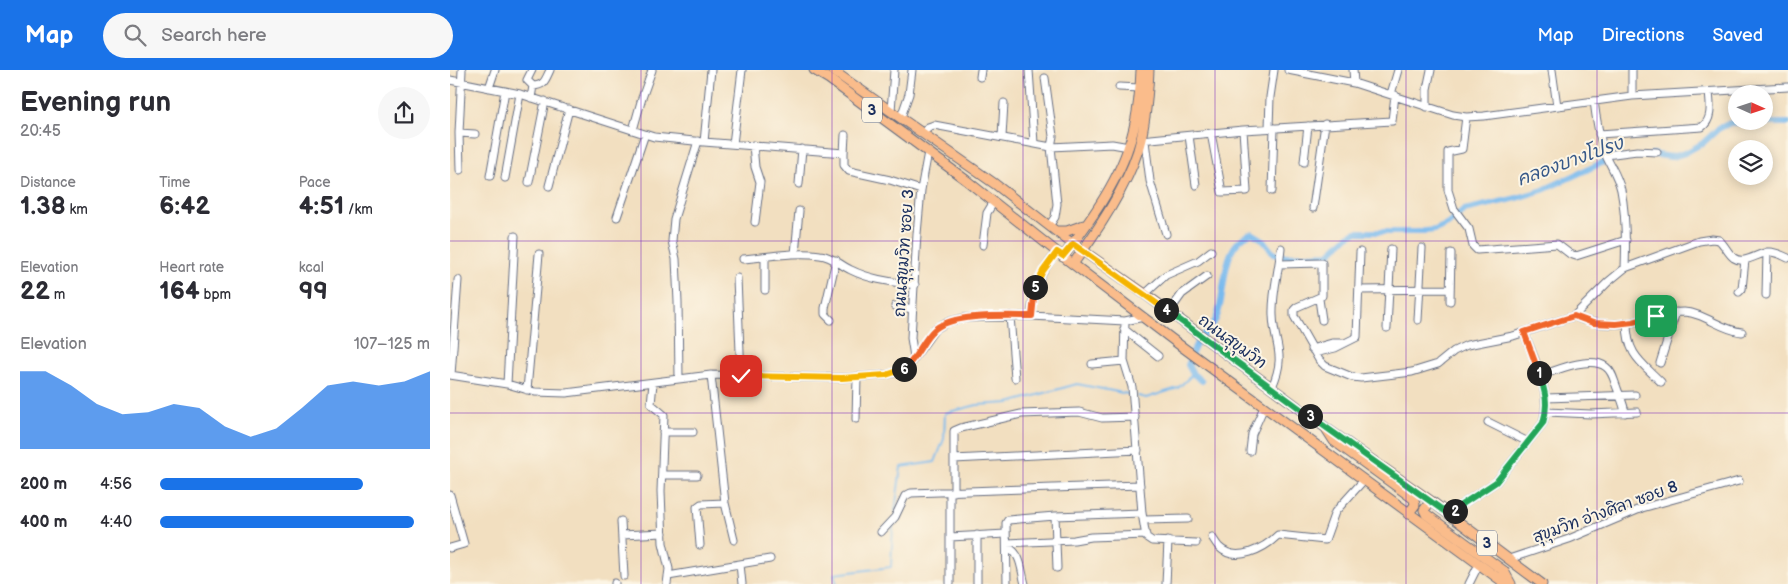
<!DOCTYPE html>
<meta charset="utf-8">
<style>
:root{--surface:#fff;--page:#f7f7f7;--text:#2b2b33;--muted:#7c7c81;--accent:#1a73e8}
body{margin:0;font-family:"Balsamiq Sans","Playpen Sans Thai",sans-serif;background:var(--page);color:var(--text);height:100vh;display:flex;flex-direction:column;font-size:19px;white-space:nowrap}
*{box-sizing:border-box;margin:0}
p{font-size:16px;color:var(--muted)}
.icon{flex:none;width:28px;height:28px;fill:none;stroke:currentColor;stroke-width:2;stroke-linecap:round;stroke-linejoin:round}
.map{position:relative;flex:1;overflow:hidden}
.panel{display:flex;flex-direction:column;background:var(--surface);width:450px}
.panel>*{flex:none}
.needle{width:32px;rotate:93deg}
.tools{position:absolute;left:1278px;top:15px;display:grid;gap:10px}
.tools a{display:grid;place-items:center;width:45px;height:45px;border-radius:50%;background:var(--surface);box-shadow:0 2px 12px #0003;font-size:25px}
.pin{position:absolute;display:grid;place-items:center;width:42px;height:42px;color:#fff;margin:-21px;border-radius:10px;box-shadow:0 2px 8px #0006}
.km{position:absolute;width:25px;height:25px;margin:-12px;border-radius:50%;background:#222;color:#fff;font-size:14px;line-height:25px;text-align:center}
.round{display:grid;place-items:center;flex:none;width:52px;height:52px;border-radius:26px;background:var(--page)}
.overview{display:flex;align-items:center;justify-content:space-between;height:85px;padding:0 20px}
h1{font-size:28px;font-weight:800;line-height:38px}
.figures{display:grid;grid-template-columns:repeat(3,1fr);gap:8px;height:85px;padding:5px 20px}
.figures div{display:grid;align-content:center}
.figures b{font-size:25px;font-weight:800}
.figures small{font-size:14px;font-weight:400}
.figures p{font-size:14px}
.chart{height:140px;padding:10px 20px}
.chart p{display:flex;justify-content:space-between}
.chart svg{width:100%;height:90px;margin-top:5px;fill:var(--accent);opacity:.7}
ul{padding:0 20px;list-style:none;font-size:16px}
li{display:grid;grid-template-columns:80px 60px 1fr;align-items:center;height:38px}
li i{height:12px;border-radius:6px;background:var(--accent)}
header{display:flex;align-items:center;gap:30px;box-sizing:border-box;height:70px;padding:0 25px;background:var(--accent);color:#fff}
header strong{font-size:24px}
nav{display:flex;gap:28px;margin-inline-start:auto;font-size:18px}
.search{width:350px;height:45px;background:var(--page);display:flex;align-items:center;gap:12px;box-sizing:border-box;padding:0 18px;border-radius:28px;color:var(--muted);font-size:19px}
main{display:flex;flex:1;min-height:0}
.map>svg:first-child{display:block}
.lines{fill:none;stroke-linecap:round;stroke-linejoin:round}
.stream{stroke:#79baee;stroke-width:2}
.canal{stroke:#79baee;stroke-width:6}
.minor-casing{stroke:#666d80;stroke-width:9}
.major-casing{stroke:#666d80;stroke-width:11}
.minor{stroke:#fff;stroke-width:7}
.major{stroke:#fabc8b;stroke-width:9}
.split-1-casing{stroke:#fff;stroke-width:10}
.split-2-casing{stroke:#fff;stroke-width:10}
.split-3-casing{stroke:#fff;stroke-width:10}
.split-4-casing{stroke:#fff;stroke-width:10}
.split-5-casing{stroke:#fff;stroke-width:10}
.split-6-casing{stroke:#fff;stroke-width:10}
.split-7-casing{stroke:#fff;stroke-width:10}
.split-1{stroke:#f0652b;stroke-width:6}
.split-2{stroke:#22a559;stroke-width:6}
.split-3{stroke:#22a559;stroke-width:6}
.split-4{stroke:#22a559;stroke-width:6}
.split-5{stroke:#f5b400;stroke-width:6}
.split-6{stroke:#f0652b;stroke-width:6}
.split-7{stroke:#f5b400;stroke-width:6}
.grid{fill:none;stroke:#7b2cbf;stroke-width:1;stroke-opacity:0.55}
.labels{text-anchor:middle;stroke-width:4;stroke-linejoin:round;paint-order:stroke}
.shield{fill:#fcf5e5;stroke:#5e6a86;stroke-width:1}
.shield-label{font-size:15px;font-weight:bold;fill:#1b2f5e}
.street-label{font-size:16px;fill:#1b2f5e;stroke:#fcf5e5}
.water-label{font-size:18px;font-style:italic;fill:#375989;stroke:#fcf5e5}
</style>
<header>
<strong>Map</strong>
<div class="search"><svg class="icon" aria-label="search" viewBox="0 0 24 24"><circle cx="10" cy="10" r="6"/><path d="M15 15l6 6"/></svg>Search here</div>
<nav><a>Map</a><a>Directions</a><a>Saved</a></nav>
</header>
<main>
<section class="panel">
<div class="overview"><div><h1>Evening run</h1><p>20:45</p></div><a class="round"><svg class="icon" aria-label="share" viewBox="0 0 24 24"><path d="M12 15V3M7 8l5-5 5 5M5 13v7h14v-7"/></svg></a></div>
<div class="figures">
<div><p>Distance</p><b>1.38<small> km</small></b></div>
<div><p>Time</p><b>6:42</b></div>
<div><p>Pace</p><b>4:51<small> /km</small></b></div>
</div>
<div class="figures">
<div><p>Elevation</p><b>22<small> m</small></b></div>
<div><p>Heart rate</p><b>164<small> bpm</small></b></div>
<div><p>kcal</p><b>99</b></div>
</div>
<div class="chart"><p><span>Elevation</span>107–125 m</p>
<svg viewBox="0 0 160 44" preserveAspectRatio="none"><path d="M0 44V6L10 6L20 13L30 22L40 27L50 26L60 22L70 24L80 33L90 38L100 34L110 24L120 13L130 11L140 13L150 11L160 6V44z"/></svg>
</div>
<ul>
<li><b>200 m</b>4:56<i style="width:75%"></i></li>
<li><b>400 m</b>4:40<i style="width:94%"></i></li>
</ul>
</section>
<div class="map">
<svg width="1338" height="514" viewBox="0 0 1338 514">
<rect width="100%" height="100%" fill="#fcf5e5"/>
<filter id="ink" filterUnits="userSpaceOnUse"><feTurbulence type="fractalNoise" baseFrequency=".02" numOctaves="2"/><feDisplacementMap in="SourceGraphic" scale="10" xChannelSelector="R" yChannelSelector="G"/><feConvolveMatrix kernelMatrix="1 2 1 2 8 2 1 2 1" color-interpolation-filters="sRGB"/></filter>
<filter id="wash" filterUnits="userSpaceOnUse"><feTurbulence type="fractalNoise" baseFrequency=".0096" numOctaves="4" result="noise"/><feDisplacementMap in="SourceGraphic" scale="20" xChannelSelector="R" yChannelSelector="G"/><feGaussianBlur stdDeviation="1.12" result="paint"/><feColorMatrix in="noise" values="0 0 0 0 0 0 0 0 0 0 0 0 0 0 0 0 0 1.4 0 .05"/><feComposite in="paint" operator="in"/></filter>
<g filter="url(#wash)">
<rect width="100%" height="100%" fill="#f2dfc0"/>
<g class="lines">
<path class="stream" d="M688,326l8,2 32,-10 15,-14
M445,441l6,-44 34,-5 9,-23 1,-26 32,-8 32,-2 68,-19 51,10
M387,514l-3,-10 57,-7 2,-42"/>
<path class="canal" d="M1202,84l19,3 14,-4 18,-10 15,-14 12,-6h58
M752,311l-9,-7 -5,-9c3,-7 5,-16 9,-22 5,-8 15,-15 19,-24 12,-26 2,-74 36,-86l10,6 12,15 12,2 43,-2 19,-18 8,-4h61l18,-2 13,-6 16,-14 53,-12 26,-8 76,-35"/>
</g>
</g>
<g filter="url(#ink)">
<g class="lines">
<defs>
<path id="minor" d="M12,0l-3,63 16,1
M82,0l-5,10 6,6
M579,0l5,73
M838,0l66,13 99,32 13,2 18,-1 148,-20 156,-9
M903,0l1,13
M1102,0l5,36
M530,7l1,-7
M595,8l8,58 -2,11 6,57 -2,13 -6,9
M0,10l70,14 134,43 50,5 140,11v12l5,6 41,9 31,10
M669,17l21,1
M39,18l6,-18
M941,24l7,-24
M1182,26v-26
M81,28l2,-12c12,-1 12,-6 17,-16
M1144,31c2,17 5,34 10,50 5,13 14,25 17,39 5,25 5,53 4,78
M977,37v-18l4,-19
M441,41l3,-41
M451,47l8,-23 3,-24
M1016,47l-4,32 -14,3v38l6,19 15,20 4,17 4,4 80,-6 13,10 6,2 50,-16
M819,58l1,-31 4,-27
M183,60l9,-32 10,-28
M9,63l1,37
M473,63l5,-6 6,-2 117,22 61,-3 17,3
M761,63l11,59 25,-1 -4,-61
M1149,64l103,-7c11,-8 8,-23 7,-35
M739,66l7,49
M552,67l2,-34
M691,70l102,-10 149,-9 3,-26
M695,71l5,40 16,53
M254,72l7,-72
M283,74l9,-74
M303,75l2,22 5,15 -5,40
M394,83l1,-18
M1156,85l31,-4 20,1
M854,92l4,-36
M40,106l15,-85
M55,108l15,-84
M79,112l16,-81
M349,114l3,-35
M99,116l20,-77
M822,121l2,-63
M863,138l12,-84
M167,147l28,-83
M533,175l4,-32 6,-10
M345,184l4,-43
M315,187v33
M293,189c23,-2 54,-8 77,-4 12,1 20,10 31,15 20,10 42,12 64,15
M829,194l43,-1v33l-25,11 -3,3v6l25,44 6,6 27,11 9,1 51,-6 26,-8 16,-13 13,-6 46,-9 61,-20 34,-34 17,-14 74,-27 13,-2 7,1c6,5 9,14 15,18 10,7 24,-5 35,-6 7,0 13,3 19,6
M287,208l4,98
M909,220l91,-1
M1289,222l3,-3 3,-29
M695,224l21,-19 32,-14 13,-10
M1316,225l1,-43
M869,229l3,21
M1000,231l1,-48
M445,236l18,3
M719,242l13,-18 25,-18
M560,246l5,62
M581,246c3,-28 8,-42 26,-64
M1124,246c23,11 48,10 72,3 13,-3 25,-7 38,-7 21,1 37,18 58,20
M381,250l-6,-6v-6l11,-48
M968,250l4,-72
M675,251l-1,40 8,26 10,126 4,24 6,4 44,2
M1177,253c0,32 14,39 34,59
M937,258l4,-79
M674,259l34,27
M861,279l21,-6h10
M865,283l20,-5 22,-11 3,-85
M464,287l-3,-19 6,-104 4,-44 7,-38
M1210,293l16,-51
M642,294l32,-3
M0,305l57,9 28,8 31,1 145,-18 131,3 44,-3 16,-4 8,-7 25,-35 12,-7 16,-4 68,-2 94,5 19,-4
M1,305l7,-95
M261,305l14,128 9,37
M1090,306c16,-6 51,-21 66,-9 7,5 8,14 11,21 3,9 7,16 8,25
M229,309l-1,-77 -2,-43 -4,-18 2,-22 24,-78
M203,313l-2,21 13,11 -3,76 2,52 6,26 -2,15
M57,314l8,-148
M822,317c15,-34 2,-40 1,-72 -1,-22 6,-45 8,-67
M77,320l12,-136
M1096,328l89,-3
M1097,342l44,2 46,-2
M406,349l1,-42
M1038,352l40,20
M213,362h30
M800,381l2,-17 12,-27
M504,389l184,-9
M212,405h35
M504,422v-61l7,-3 60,-14 58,-2 23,6 33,-1
M0,425l14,49 -14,4
M605,446l2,52
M1001,446l7,-9 38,-25 47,-59c9,-31 -8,-61 -19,-91
M694,450l44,-1
M171,451l3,55
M431,462l14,-15 10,-21 6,-3 229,-8
M172,465l41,-2
M500,467l56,-3
M762,467c2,3 5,8 7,10 17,17 46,1 59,-12l47,5 10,-28 29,-32
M557,473l67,-3 17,-3 55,-2
M250,475l-3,-38 4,-3 24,-1
M557,477c15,6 14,24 18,37
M1059,489l60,-20 73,-31 97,-27
M290,494l2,20
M218,506l102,-17
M165,513v1
M500,514v-92
M527,514v-49
M557,514l-1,-61 2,-3 47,-4 87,-3
M716,514l2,-43
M1019,514l10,-20"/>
<path id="major" d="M364,0l15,9 137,101 91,72 124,94 325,238
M382,0l163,114 71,55 79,55 181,134 105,73 111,83
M606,161h11l17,-6
M613,187c24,-32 54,-73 66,-112 8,-23 11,-50 12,-75
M623,194c25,-34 59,-84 68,-125 5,-22 7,-46 8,-69
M877,360l7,11 80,58 1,6 -7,9
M981,431l-7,9 2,4 78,57 7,13"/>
</defs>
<use href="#minor" class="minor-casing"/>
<use href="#major" class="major-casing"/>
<use href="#minor" class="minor"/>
<use href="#major" class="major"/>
</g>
</g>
<g class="lines" filter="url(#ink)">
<defs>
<path id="split-1" d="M1089,303l-15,-41 50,-16 19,7 23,1 17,-2 23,-6"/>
<path id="split-2" d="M1005,441l3,-4 38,-25 47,-59c6,-19 2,-32 -4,-50"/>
<path id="split-3" d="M860,346l141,100 4,-5"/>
<path id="split-4" d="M716,240l144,106"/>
<path id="split-5" d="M585,217l8,-16 14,-19 6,4 10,-12 93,66"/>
<path id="split-6" d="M454,299c13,-10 18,-29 31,-40 20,-16 72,-13 97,-13l3,-29"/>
<path id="split-7" d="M291,306l101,2 44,-3 18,-6"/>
</defs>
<use href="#split-1" class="split-1-casing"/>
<use href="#split-2" class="split-2-casing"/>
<use href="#split-3" class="split-3-casing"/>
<use href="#split-4" class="split-4-casing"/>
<use href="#split-5" class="split-5-casing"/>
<use href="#split-6" class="split-6-casing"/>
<use href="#split-7" class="split-7-casing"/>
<use href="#split-1" class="split-1"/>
<use href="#split-2" class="split-2"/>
<use href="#split-3" class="split-3"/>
<use href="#split-4" class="split-4"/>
<use href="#split-5" class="split-5"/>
<use href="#split-6" class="split-6"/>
<use href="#split-7" class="split-7"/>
</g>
<path class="grid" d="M191,0v514M382,0v514M573,0v514M765,0v514M956,0v514M1147,0v514M0,171h1338M0,343h1338"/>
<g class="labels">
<g class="shield">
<rect x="412" y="27.5" width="20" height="25" rx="4"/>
<rect x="1027" y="460.5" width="20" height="25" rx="4"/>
</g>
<g class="shield-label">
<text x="422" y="45">3</text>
<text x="1037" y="478">3</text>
</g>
<g class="street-label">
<text transform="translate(453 183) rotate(-86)" y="6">ถนนสุขุมวิท ซอย 3</text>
<text transform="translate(783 271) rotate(36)" y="6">ถนนสุขุมวิท</text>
<text transform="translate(1155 441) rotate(-20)" y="6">สุขุมวิท อ่างศิลา ซอย 8</text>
</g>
<g class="water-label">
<text transform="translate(1120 91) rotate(-20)" y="6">คลองบางโปรง</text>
</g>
</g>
</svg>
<div class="tools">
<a><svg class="needle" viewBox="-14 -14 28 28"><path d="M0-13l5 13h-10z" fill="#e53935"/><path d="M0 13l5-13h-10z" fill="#7c7c81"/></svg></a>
<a><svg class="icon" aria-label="layers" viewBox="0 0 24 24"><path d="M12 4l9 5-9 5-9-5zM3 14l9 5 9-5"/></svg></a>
</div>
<div class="pin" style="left:1206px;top:246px;background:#1e9e55"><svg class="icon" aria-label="arrive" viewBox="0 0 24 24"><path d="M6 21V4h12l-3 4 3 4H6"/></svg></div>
<div class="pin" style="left:291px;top:306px;background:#d93025"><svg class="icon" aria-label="check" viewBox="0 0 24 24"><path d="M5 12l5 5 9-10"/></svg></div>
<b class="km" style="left:1089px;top:303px">1</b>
<b class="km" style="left:1005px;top:441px">2</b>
<b class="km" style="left:860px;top:346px">3</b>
<b class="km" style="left:716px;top:240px">4</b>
<b class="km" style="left:585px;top:217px">5</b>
<b class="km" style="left:454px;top:299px">6</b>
</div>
</main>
